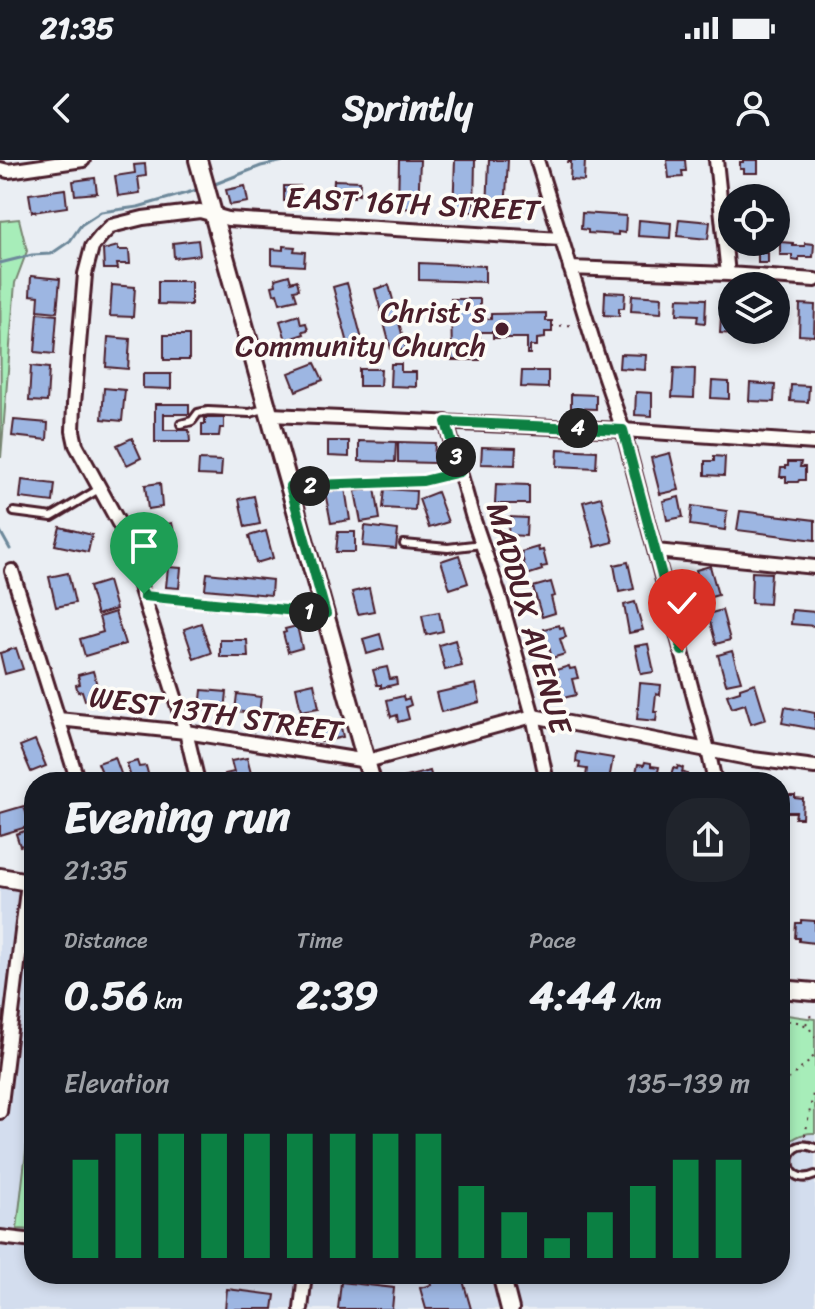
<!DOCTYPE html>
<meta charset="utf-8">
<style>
:root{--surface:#171b24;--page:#20242c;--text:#f1f3f6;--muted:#9ea1a6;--accent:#0b8043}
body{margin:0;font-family:Sriracha,sans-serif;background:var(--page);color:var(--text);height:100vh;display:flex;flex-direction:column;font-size:30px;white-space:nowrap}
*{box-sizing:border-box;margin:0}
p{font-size:26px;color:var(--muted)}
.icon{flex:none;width:44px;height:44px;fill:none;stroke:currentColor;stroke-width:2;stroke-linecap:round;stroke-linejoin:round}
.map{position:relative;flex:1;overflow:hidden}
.sheet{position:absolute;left:24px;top:612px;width:766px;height:512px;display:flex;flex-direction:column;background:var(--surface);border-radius:32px;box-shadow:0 4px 12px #0003}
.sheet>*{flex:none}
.tools{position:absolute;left:718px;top:24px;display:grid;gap:16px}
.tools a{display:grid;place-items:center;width:72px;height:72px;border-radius:50%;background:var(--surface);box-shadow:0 4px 12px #0003;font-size:40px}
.pin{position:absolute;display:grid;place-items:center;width:68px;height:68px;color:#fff;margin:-82px -34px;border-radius:50% 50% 50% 0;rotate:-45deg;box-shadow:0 0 8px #0007}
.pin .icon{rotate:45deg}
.km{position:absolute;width:40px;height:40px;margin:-20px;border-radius:50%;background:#222;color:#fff;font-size:22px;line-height:40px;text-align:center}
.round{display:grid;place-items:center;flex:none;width:84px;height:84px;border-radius:32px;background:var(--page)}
.headline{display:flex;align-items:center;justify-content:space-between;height:136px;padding:0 40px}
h1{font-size:44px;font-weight:700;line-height:60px}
.metrics{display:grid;grid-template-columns:repeat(3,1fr);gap:12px;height:136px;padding:8px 40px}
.metrics div{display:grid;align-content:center}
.metrics b{font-size:40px;font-weight:700}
.metrics small{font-size:22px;font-weight:400}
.metrics p{font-size:22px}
.chart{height:224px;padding:16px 40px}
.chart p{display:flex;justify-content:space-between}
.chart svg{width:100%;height:144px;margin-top:8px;stroke:var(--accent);stroke-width:6}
.status{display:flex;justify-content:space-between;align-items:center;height:56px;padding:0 40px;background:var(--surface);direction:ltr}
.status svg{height:22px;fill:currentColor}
header{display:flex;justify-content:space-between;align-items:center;height:104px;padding:0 40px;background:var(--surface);font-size:36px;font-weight:700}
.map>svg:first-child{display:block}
.built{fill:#d3ddee}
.green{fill:#a7edb9;stroke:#788672;stroke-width:2}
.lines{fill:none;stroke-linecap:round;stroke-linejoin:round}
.stream{stroke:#6d889a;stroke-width:3}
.building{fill:#9db6e2;stroke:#4a1f2b;stroke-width:2}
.service-casing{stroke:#4a1f2b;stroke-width:12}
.minor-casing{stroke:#4a1f2b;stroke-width:18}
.tertiary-casing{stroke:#4a1f2b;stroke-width:22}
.path{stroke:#4a1f2b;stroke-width:2;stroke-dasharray:2 6;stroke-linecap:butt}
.service{stroke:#fdfcf7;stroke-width:6}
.minor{stroke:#fdfcf7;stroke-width:12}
.tertiary{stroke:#fdfcf7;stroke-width:16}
.route-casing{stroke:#fff;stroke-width:16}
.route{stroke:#0b8043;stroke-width:10}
.poi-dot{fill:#4a1f2b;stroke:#fdfcf7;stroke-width:3}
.labels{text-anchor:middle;stroke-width:7;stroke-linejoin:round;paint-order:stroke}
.street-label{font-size:30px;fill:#4a1f2b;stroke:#fdfcf7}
.poi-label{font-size:30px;fill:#4a1f2b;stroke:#fdfcf7;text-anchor:end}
</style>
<div class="status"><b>21:35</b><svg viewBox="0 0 49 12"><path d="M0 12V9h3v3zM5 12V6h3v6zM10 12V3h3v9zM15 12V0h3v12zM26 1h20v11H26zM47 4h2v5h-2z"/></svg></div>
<header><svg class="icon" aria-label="back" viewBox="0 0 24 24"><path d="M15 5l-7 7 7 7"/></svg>Sprintly<svg class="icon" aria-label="person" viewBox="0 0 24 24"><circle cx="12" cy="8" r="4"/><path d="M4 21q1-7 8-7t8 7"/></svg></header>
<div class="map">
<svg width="815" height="1149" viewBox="0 0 815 1149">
<rect width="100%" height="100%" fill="#eaeef3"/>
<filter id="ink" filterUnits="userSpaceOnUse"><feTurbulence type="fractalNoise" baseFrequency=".0125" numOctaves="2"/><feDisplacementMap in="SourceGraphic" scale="16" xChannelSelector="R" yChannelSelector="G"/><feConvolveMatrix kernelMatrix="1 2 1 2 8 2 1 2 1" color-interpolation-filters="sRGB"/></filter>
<g filter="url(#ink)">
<path class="built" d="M0,725l34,5v384h746v-260l35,5v290h-815z"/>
<path class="green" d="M19,59l8,32 -12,32 -14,175 -1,-237z
M780,854l35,5v114c-15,-1 -24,7 -35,17z
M34,922v148l-17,-1z"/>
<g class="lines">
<path class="stream" d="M215,24l46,-18 27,-6
M0,103l32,-8 19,-1 19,-13 11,-16 20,-13 37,-5 59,-17
M0,371l10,18"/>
</g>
<path class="building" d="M399,0h21l-2,49 -20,-1z
M455,0h20l-1,52 -21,-1z
M489,0h19l-3,52 -18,-1z
M569,0h16l-1,21 -14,-1 1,-18h-3z
M667,0h18l1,11h-4l1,6 -14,1z
M743,0h15v13h-14v-4h-4v-7h3z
M145,4l1,12 -8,1 2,16 -22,3 -3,-20 20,-3 -1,-8z
M95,18l2,15 -22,2 -2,-14z
M334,20l26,1 -1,13 -5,-1v4l-21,-1z
M245,26l3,16 -18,3 -4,-15z
M284,26h16l-1,11h-4v4h-11z
M65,29l2,18 -35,5 -3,-18z
M582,53l44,3 -1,17 -7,-1v3l-30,-2v-3l-7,-1z
M679,59l31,3 -2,17 -31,-3z
M639,60l32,3 -1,15 -32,-2z
M198,80l2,15 -26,3 -1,-15z
M744,82h24v3h-6v8h6v10h-10v-9h-12v-10h-2z
M780,82l13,1v3h12v-3l9,1 -1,13h-14v4l-7,-1v-5h-12z
M118,86v4h11l1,14h-13l1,5h-14l-1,-19z
M283,86l12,1 -1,4 11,1 -1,14 -32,-2v-15l11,1z
M419,103l66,3v16l-66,-2z
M289,115l2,7 6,-2 2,9 -5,1 3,9 -17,4 -3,-10 -3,1 -2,-8 4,-1 -1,-6z
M31,116l29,3 -3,33 -19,-2 1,-14 -9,-1z
M158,121h33v24l-33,-1z
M347,123l17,64 -14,4 -17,-64z
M112,125l23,2 -2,30 -23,-1z
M389,125l17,64 -14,4 -17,-64z
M605,132l20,1 -1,15h-5v8l-15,-1z
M632,135l30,2 -1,16 -30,-2z
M678,138l28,1 -1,24 -8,-1 1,-7 -21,-1z
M451,139h29v20h11v-5l55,-1v8h6v11h-7v6l-8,1v7h-7v8h-3v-16h-34v-6h-13v28h-28z
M800,144l15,1 -1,31 -15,-1z
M38,153l19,2 -3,39 -19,-2z
M299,155l2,9 5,-1 2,7 -5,1 1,3 -18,6 -6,-19z
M721,155l11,1v14h5l-1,4 -16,-1z
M164,175h25v25h-25z
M108,177l22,2 -2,30 -22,-2z
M620,194l26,1 -1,15 -26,-2z
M315,203l8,17 -27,11 -7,-18z
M391,204h10v8h15v15l-26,-1z
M31,206l18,2 -2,34 -18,-1z
M674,208l21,1 -1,29 -22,-1z
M359,209h22l-1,17h-21z
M522,211h26v17l-27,-1z
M143,214h28v15l-28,-1z
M712,221l17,1v17l-18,-1z
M750,223l25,2 -1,17 -25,-1z
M791,225l18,1 -1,16 -18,-1z
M104,228l21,2 -3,31 -20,-2z
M636,232l16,1v23l-17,-1z
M571,234l25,1v14l-25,-1z
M155,244h34v10h-25v16h25l1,12h-35z
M205,258h19v10h-4l-1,8h-17v-12h3z
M14,260l34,3 -1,17 -35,-4z
M132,278l9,20 -14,7 -10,-20z
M328,281h21v16l-21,-1z
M359,281l37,1 -1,20 -36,-1z
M398,282l37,1 -1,20 -36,-1z
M482,287l34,1 -1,17 -34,-1z
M558,289l39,2 -1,17 -39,-2z
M670,293l9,37 -19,4 -9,-36z
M714,296l11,1 -1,19 -19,-1v-14h9z
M199,300l23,1 -1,15 -23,-1z
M788,302h13l-1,5h5v13h-6l-1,2h-12v-5h-6l1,-9h4v-2h3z
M22,320l33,4 -2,18 -33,-4z
M160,323l2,24 -14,2 -3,-24z
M496,324l33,1v19h-34z
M345,328l5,32 -19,3 -6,-31z
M375,328l5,31 -19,3 -6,-31z
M385,329l31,2 -1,19 -32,-2z
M437,332l11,30 -19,6 -10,-29z
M254,336l6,28 -15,3 -6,-28z
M601,337l12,45 -18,5 -12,-45z
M679,337l4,20 -16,3 -4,-19z
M692,346l35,5 -2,19 -35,-5z
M740,351l75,9v20l-78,-10z
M509,357l18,1 -1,18 -18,-1z
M172,363l5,24 -13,3 -4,-16 5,-2 -2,-7z
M365,366l33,4 -2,19 -33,-3z
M60,367l32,8 -4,17 -33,-7z
M266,371l7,27 -17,5 -7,-27z
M338,372h17v20h-19z
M538,387l1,4 4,-1 4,16 -6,1 1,3 -15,5 -6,-23z
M459,395l9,28 -18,6 -9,-28z
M628,402l6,27 -15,3 -5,-27z
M710,406l8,29 -14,4 -8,-29z
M168,407l13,1 -2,20 -13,-1z
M752,412l19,1 -2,31 -18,-1z
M68,413l7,30 -19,4 -7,-30z
M207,413l65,7 -1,15 -66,-6z
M108,421l8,28 -19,6 -8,-28z
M551,422l4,14 -4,1 4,16 -13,4 -9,-30z
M369,428l5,23 -16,3 -6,-22z
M635,442l8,28 -14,3 -5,-28z
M722,450l8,30 -14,4 -8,-30z
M792,450l23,2v14l-24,-2z
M115,452l10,32 -40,12 -5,-17 23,-7 -4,-15z
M439,452l4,19 -17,4 -4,-20z
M201,463l10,30 -17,6 -10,-30z
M559,465l1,3 3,-1 3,10 -6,2 5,15 -13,4 -8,-29z
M297,466l5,22 -14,4 -5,-19 3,-1 -1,-3z
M380,474l4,15 -17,5 -4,-15z
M220,480h27l1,17h-28z
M455,480l7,26 -17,4 -6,-25z
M648,484l6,28 -13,2 -6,-28z
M16,488l7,21 -18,5 -5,-21z
M732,491l9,30 -15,3 -8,-29z
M569,506l1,3 5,-1 3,10 -6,1 4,16 -13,3 -7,-28z
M387,507l3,12 6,-1 1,6 -16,4v-3h-4l-4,-15z
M93,511l7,25 -15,4 -3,-9 -4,1 -2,-7 4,-1 -2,-9z
M314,523l5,25 -18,3 -5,-24z
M640,523l21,2 -1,10 -4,-1 -2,18h3l-1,9 -19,-2z
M755,523l11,36 -15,5 -6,-20 -13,4 -5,-13 13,-4v-3z
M476,524l4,18 -39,10 -5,-19z
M202,530l25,2 -2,19 -25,-2z
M237,534l24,3 -2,17 -24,-3z
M403,536l1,4 5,-2 2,7 -5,2 3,12 -11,3 -1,-7 -6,2 -4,-17z
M785,547l30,6v16l-33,-6z
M340,562l3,15 -22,5 -3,-16z
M35,580l11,26 -15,6 -11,-26z
M577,592l36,6 -4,22 -23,-3 1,-8 -8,-1 1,-5 -4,-1z
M115,597l9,25h-18l-8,-19z
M247,598l6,23 -15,1v-3l-11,3 -2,-8 9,-2 -3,-11z
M137,601l2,6 7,-1 4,15 -18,1 -5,-18z
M645,602l6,1v3l8,1 -3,15h-22l4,-18 6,1z
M678,606l5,2 -1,4 5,2 -2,6 4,2h-20l4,-14 4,1z
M430,611l3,11h-30l-1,-4z
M789,635h6v3l8,1 -1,19h-7l1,-6h-13l1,-15h5z
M24,646l6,20 -30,9v-22z
M34,668v14l-14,4 -4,-12z
M801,760l14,1v22l-16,-2v-3h-4l1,-15h5z
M448,1114h6l1,5 7,-2 9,32h-45l-6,-21 11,-3 -1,-6z
M341,1122l53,6 -2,21h-54z
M227,1129l48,6 -2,14h-48z"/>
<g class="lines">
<defs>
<path id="service" d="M181,264l11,-3 6,-8 10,-2 42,2 14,-4
M290,326l133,-5 37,-9
M14,352l38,5 47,-28
M404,384l44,4 34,-4
M144,436l180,18
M815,988c-34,-15 -34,42 0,27"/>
<path id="minor" d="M537,0l61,197 25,73 85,320 7,32
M716,0l12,114
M0,9l8,2 75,-11
M570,108l158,6 87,6
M270,255l353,15 192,13
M446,262l26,93 27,79 34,122 14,66
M656,391l159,16
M12,411l66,211
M58,559l128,13 181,29 166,-45 220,43 62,8
M198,622l-12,-50 -64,-203 -46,-84 -3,-14 1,-27 11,-130 7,-27 9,-11 10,-10 32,-8 57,-7 28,8 333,20
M0,952l28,-230
M0,1077l34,4
M301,1149l4,-35"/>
<path id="tertiary" d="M198,0l174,622
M0,717l34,6
M780,829l35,3
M501,1114l9,35"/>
</defs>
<use href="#service" class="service-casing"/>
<use href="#minor" class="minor-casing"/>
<use href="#tertiary" class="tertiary-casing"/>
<path class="path" d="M552,166l23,-1
M780,861c15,-1 28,1 35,16
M806,864l5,-9 4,-3
M780,933c7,-19 25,-23 35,-39
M780,957l5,25 -5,5
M805,976l10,-53
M364,1114l2,10"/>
<use href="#service" class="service"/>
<use href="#minor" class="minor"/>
<use href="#tertiary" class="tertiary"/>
</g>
</g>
<g class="lines" filter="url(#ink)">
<defs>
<path id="route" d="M144,434v2l182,18 -36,-128 133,-5 37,-9 -14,-50 177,8 59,221"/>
</defs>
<use href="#route" class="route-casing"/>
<use href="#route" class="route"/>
</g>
<circle class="poi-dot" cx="502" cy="169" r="8"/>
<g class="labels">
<g class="street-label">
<text transform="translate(413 44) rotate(3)" y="10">EAST 16TH STREET</text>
<text transform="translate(529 458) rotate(74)" y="10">MADDUX AVENUE</text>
<text transform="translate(216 554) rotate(8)" y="10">WEST 13TH STREET</text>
</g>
<g class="poi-label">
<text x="486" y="162">Christ's<tspan x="486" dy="34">Community Church</tspan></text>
</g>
</g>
</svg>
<div class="tools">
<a><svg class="icon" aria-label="locate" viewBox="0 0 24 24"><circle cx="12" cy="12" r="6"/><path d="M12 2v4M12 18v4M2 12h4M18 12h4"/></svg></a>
<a><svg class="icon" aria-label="layers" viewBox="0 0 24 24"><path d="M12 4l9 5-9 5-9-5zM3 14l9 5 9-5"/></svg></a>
</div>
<div class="pin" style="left:144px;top:434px;background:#1e9e55"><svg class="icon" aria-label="arrive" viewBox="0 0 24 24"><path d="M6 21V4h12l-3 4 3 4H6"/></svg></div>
<div class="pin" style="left:682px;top:491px;background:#d93025"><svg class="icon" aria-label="check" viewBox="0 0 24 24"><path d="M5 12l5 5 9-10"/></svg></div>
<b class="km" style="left:309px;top:452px">1</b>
<b class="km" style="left:310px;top:326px">2</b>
<b class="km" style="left:456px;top:297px">3</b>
<b class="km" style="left:578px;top:268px">4</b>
<section class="sheet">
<div class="headline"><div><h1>Evening run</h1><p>21:35</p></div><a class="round"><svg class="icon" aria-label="share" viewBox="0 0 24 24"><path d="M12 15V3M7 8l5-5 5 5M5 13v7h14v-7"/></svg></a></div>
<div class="metrics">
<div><p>Distance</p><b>0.56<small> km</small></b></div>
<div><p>Time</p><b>2:39</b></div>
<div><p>Pace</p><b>4:44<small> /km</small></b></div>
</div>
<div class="chart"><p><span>Elevation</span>135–139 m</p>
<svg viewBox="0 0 160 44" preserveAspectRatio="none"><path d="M5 44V14M15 44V6M25 44V6M35 44V6M45 44V6M55 44V6M65 44V6M75 44V6M85 44V6M95 44V22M105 44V30M115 44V38M125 44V30M135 44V22M145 44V14M155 44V14"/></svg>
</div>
</section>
</div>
